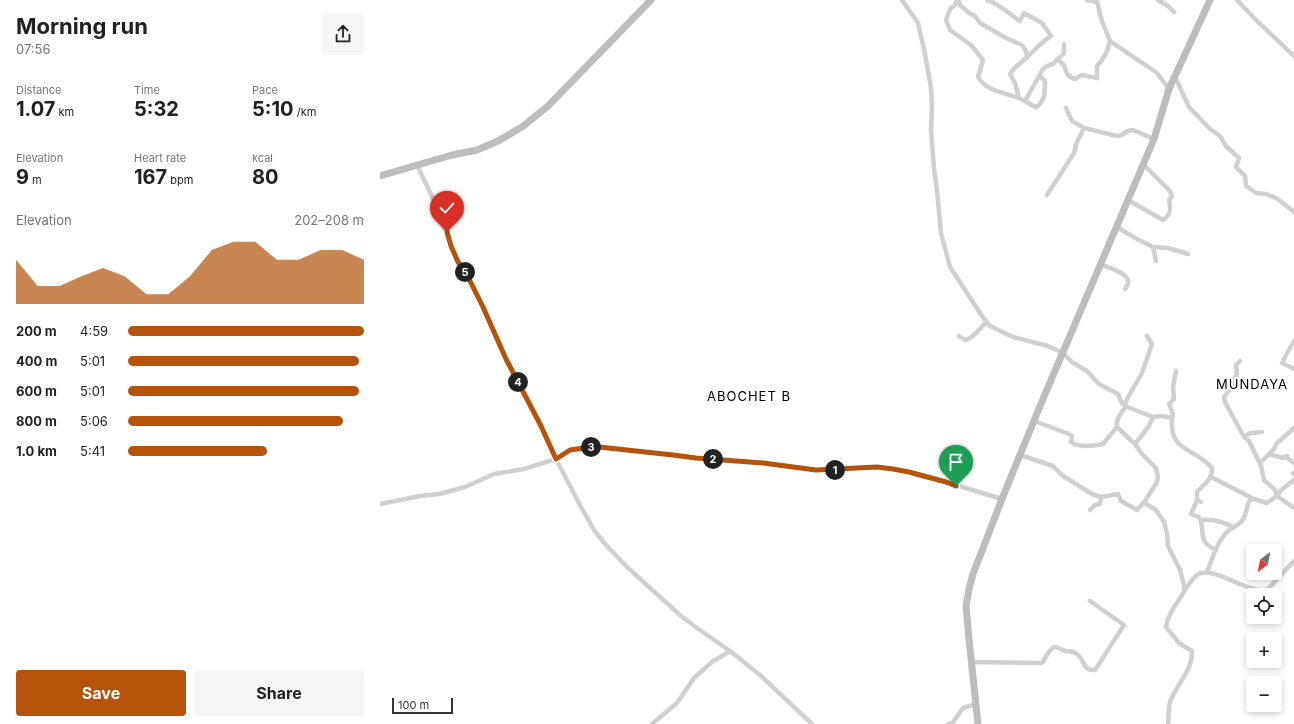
<!DOCTYPE html>
<meta charset="utf-8">
<style>
:root{--surface:#fff;--page:#f6f6f6;--text:#202124;--muted:#757577;--accent:#b45309}
body{margin:0;font-family:Inter,sans-serif;background:var(--page);color:var(--text);height:100vh;display:flex;flex-direction:column;font-size:15px;white-space:nowrap}
*{box-sizing:border-box;margin:0}
p{font-size:13px;color:var(--muted)}
.icon{flex:none;width:22px;height:22px;fill:none;stroke:currentColor;stroke-width:2;stroke-linecap:round;stroke-linejoin:round}
.map{position:relative;flex:1;overflow:hidden}
.side{display:flex;flex-direction:column;background:var(--surface);width:380px}
.side>*{flex:none}
.needle{width:26px;rotate:212deg}
.tools{position:absolute;left:866px;top:544px;display:grid;gap:8px}
.tools a{display:grid;place-items:center;width:36px;height:36px;border-radius:4px;background:var(--surface);box-shadow:0 2px 6px #0003;font-size:20px}
.scale{position:absolute;left:12px;bottom:10px;width:61px;box-sizing:border-box;padding-left:4px;border:2px solid #333;border-top:0;font-size:11px;line-height:14px;white-space:nowrap;color:#333;-webkit-text-stroke:3px #fff;paint-order:stroke}
.pin{position:absolute;display:grid;place-items:center;width:34px;height:34px;color:#fff;margin:-41px -17px;border-radius:50% 50% 50% 0;rotate:-45deg;box-shadow:0 0 4px #0007}
.pin .icon{rotate:45deg}
.km{position:absolute;width:20px;height:20px;margin:-10px;border-radius:50%;background:#222;color:#fff;font-size:11px;line-height:20px;text-align:center}
.round{display:grid;place-items:center;flex:none;width:42px;height:42px;border-radius:4px;background:var(--page)}
.head{display:flex;align-items:center;justify-content:space-between;height:68px;padding:0 16px}
h1{font-size:22px;font-weight:700;line-height:30px}
.metrics{display:grid;grid-template-columns:repeat(3,1fr);gap:6px;height:68px;padding:4px 16px}
.metrics div{display:grid;align-content:center}
.metrics b{font-size:20px;font-weight:700}
.metrics small{font-size:11px;font-weight:400}
.metrics p{font-size:11px}
.chart{height:112px;padding:8px 16px}
.chart p{display:flex;justify-content:space-between}
.chart svg{width:100%;height:72px;margin-top:4px;fill:var(--accent);opacity:.7}
.action{display:flex;gap:8px;margin-top:auto;padding:8px 16px}
.action a{flex:1;height:46px;border-radius:4px;background:var(--accent);color:#fff;font-size:16px;font-weight:700;line-height:46px;text-align:center}
.action a+a{background:var(--page);color:var(--text)}
ul{padding:0 16px;list-style:none;font-size:13px}
li{display:grid;grid-template-columns:64px 48px 1fr;align-items:center;height:30px}
li i{height:10px;border-radius:5px;background:var(--accent)}
main{display:flex;flex:1;min-height:0}
.map>svg:first-child{display:block}
.lines{fill:none;stroke-linecap:round;stroke-linejoin:round}
.minor{stroke:#d0d0d0;stroke-width:4.5}
.secondary{stroke:#bdbdbd;stroke-width:7}
.route-casing{stroke:#fff;stroke-width:8}
.route{stroke:#b45309;stroke-width:5}
.labels{text-anchor:middle;stroke-width:4;stroke-linejoin:round;paint-order:stroke}
.quarter-label{font-size:13px;letter-spacing:1px;fill:#000;stroke:#fff}
</style>
<main>
<section class="side">
<div class="head"><div><h1>Morning run</h1><p>07:56</p></div><a class="round"><svg class="icon" aria-label="share" viewBox="0 0 24 24"><path d="M12 15V3M7 8l5-5 5 5M5 13v7h14v-7"/></svg></a></div>
<div class="metrics">
<div><p>Distance</p><b>1.07<small> km</small></b></div>
<div><p>Time</p><b>5:32</b></div>
<div><p>Pace</p><b>5:10<small> /km</small></b></div>
</div>
<div class="metrics">
<div><p>Elevation</p><b>9<small> m</small></b></div>
<div><p>Heart rate</p><b>167<small> bpm</small></b></div>
<div><p>kcal</p><b>80</b></div>
</div>
<div class="chart"><p><span>Elevation</span>202–208 m</p>
<svg viewBox="0 0 160 44" preserveAspectRatio="none"><path d="M0 44V17L10 33L20 33L30 27L40 22L50 27L60 38L70 38L80 27L90 11L100 6L110 6L120 17L130 17L140 11L150 11L160 17V44z"/></svg>
</div>
<ul>
<li><b>200 m</b>4:59<i style="width:100%"></i></li>
<li><b>400 m</b>5:01<i style="width:98%"></i></li>
<li><b>600 m</b>5:01<i style="width:98%"></i></li>
<li><b>800 m</b>5:06<i style="width:91%"></i></li>
<li><b>1.0 km</b>5:41<i style="width:59%"></i></li>
</ul>
<div class="action"><a>Save</a><a>Share</a></div>
</section>
<div class="map">
<svg width="914" height="724" viewBox="0 0 914 724">
<rect width="100%" height="100%" fill="#fff"/>
<g class="lines">
<path class="minor" d="M522,0l16,23 7,31 6,34 1,16 -1,26 3,38 3,23 4,42 9,34 32,49 8,10 23,11 35,9 15,7 9,9 15,9 12,13 19,10 4,9 3,3 28,11
M577,0l-2,5 -5,4 -4,11 4,10 21,15 12,15 -5,17c8,14 27,16 41,21 6,2 11,7 17,9 9,-5 9,-16 9,-26l-5,-5
M578,0l2,5 9,8 6,3 5,7 26,15 16,7 4,6 1,7
M607,0c13,4 22,14 33,21l4,-8 18,10 9,13c-10,6 -17,15 -25,22 -6,6 -12,9 -16,16l5,9 4,15
M707,0l10,2v-2
M778,0l10,6 6,6
M857,0l19,20 38,36
M717,2l5,19 8,20 47,32 12,16
M677,59l7,6c2,7 3,12 11,14l7,-4 15,3v-12c7,-7 11,-15 13,-25
M795,77l14,30 21,22 10,7 6,10 13,12 -3,9 9,9 1,10 10,7 10,1 10,4 12,9 6,5
M645,101l18,-32 4,-3 6,-2 11,-11v-9
M686,108l6,13 12,7 33,8 5,-1 5,-4 6,-1 21,9
M37,165l19,40 15,41 32,61 23,52 35,67 15,33 25,48 13,23 11,14 22,23 54,49 16,12 33,23 30,24 52,49
M667,195l27,-42 3,-11 7,-14
M748,200l35,20c8,-5 8,-12 6,-20l3,-4 -2,-5 -27,-27
M737,227l18,11 18,9 15,1 20,6
M773,247l3,14
M721,264c9,5 36,10 24,25
M579,336l6,4c10,-2 14,-12 22,-18
M914,341l-9,16 -3,6 12,6
M860,361l-4,4 1,9 -4,6v5l-9,12 1,5 19,35 5,4 12,25 3,14 11,10 2,6
M745,406l2,-7 15,-26 10,-29 -5,-8
M792,418l1,-4 -4,-10 5,-5 -1,-12 3,-16
M653,423l4,-1 32,12 3,2 -1,6c8,6 22,4 32,2l14,-17c-2,-7 5,-15 9,-21
M864,437l6,-4 12,-1
M755,444l14,-18 4,-9 9,-1 10,2c-3,35 23,29 40,50 1,11 -8,16 -15,24v8l4,2
M889,454l14,4 4,-2v2l7,5
M640,455l33,11 10,10 29,18 9,3 17,-3 3,7 16,9 8,-9 12,-19 1,-5 -2,-9 -14,-14 -7,-10 -18,-17
M880,463l14,-14 2,-5 18,-16
M914,473h-1l1,1
M831,477l43,22
M897,496l4,-6 13,-10
M817,500l-6,14 8,3c8,14 -4,23 17,33
M765,501l1,3 10,6 8,12 3,11 1,13 12,24 4,15v6
M0,504l40,-8 19,-2 26,-7 29,-13 30,-5 32,-10 14,-9 14,-3h15l74,8 23,3 67,5 53,7 32,-1 17,-2 28,2 53,13 56,17
M710,510l5,-5 5,-1 1,-7
M821,520c11,-1 23,2 32,7
M827,572c5,-13 10,-30 20,-40 5,-5 11,-6 15,-11 5,-7 4,-15 8,-21l4,-1 13,4 10,-7 17,12
M591,662l69,1 3,-1c2,-4 8,-15 12,-15 3,0 7,3 10,4 4,0 8,0 12,3 8,6 5,17 18,16l29,-45 -34,-24
M272,724l25,-21 17,-25 18,-16 18,-11
M568,724l5,-2 10,-14 13,-4
M788,724c1,-7 0,-15 2,-22 6,-17 23,-32 22,-51l-13,-8 -13,-16c2,-13 9,-21 16,-32 4,-7 9,-15 15,-20 12,-9 40,10 54,13 7,2 12,4 18,0l25,-27"/>
<path class="secondary" d="M0,176l72,-21 25,-5 21,-9 24,-14 26,-21 103,-106
M598,724l-9,-85 -3,-33 3,-17 4,-15 29,-75 38,-93 114,-267 15,-50 41,-89"/>
</g>
<g class="lines">
<defs>
<path id="route" d="M67,232l4,14 7,16 8,11 17,34 23,52 35,67 15,33 14,-9 14,-2 15,-1 74,8 23,3 67,5 53,7 61,-3 16,2 16,3 37,10 10,4"/>
</defs>
<use href="#route" class="route-casing"/>
<use href="#route" class="route"/>
</g>
<g class="labels">
<g class="quarter-label">
<text x="872" y="389">MUNDAYA</text>
<text x="369" y="401">ABOCHET B</text>
</g>
</g>
</svg>
<div class="tools">
<a><svg class="needle" viewBox="-14 -14 28 28"><path d="M0-13l5 13h-10z" fill="#e53935"/><path d="M0 13l5-13h-10z" fill="#757577"/></svg></a>
<a><svg class="icon" aria-label="locate" viewBox="0 0 24 24"><circle cx="12" cy="12" r="6"/><path d="M12 2v4M12 18v4M2 12h4M18 12h4"/></svg></a>
<a>+</a>
<a>−</a>
</div>
<div class="scale">100 m</div>
<div class="pin" style="left:576px;top:486px;background:#1e9e55"><svg class="icon" aria-label="arrive" viewBox="0 0 24 24"><path d="M6 21V4h12l-3 4 3 4H6"/></svg></div>
<div class="pin" style="left:67px;top:232px;background:#d93025"><svg class="icon" aria-label="check" viewBox="0 0 24 24"><path d="M5 12l5 5 9-10"/></svg></div>
<b class="km" style="left:455px;top:470px">1</b>
<b class="km" style="left:333px;top:459px">2</b>
<b class="km" style="left:211px;top:447px">3</b>
<b class="km" style="left:138px;top:382px">4</b>
<b class="km" style="left:85px;top:272px">5</b>
</div>
</main>
